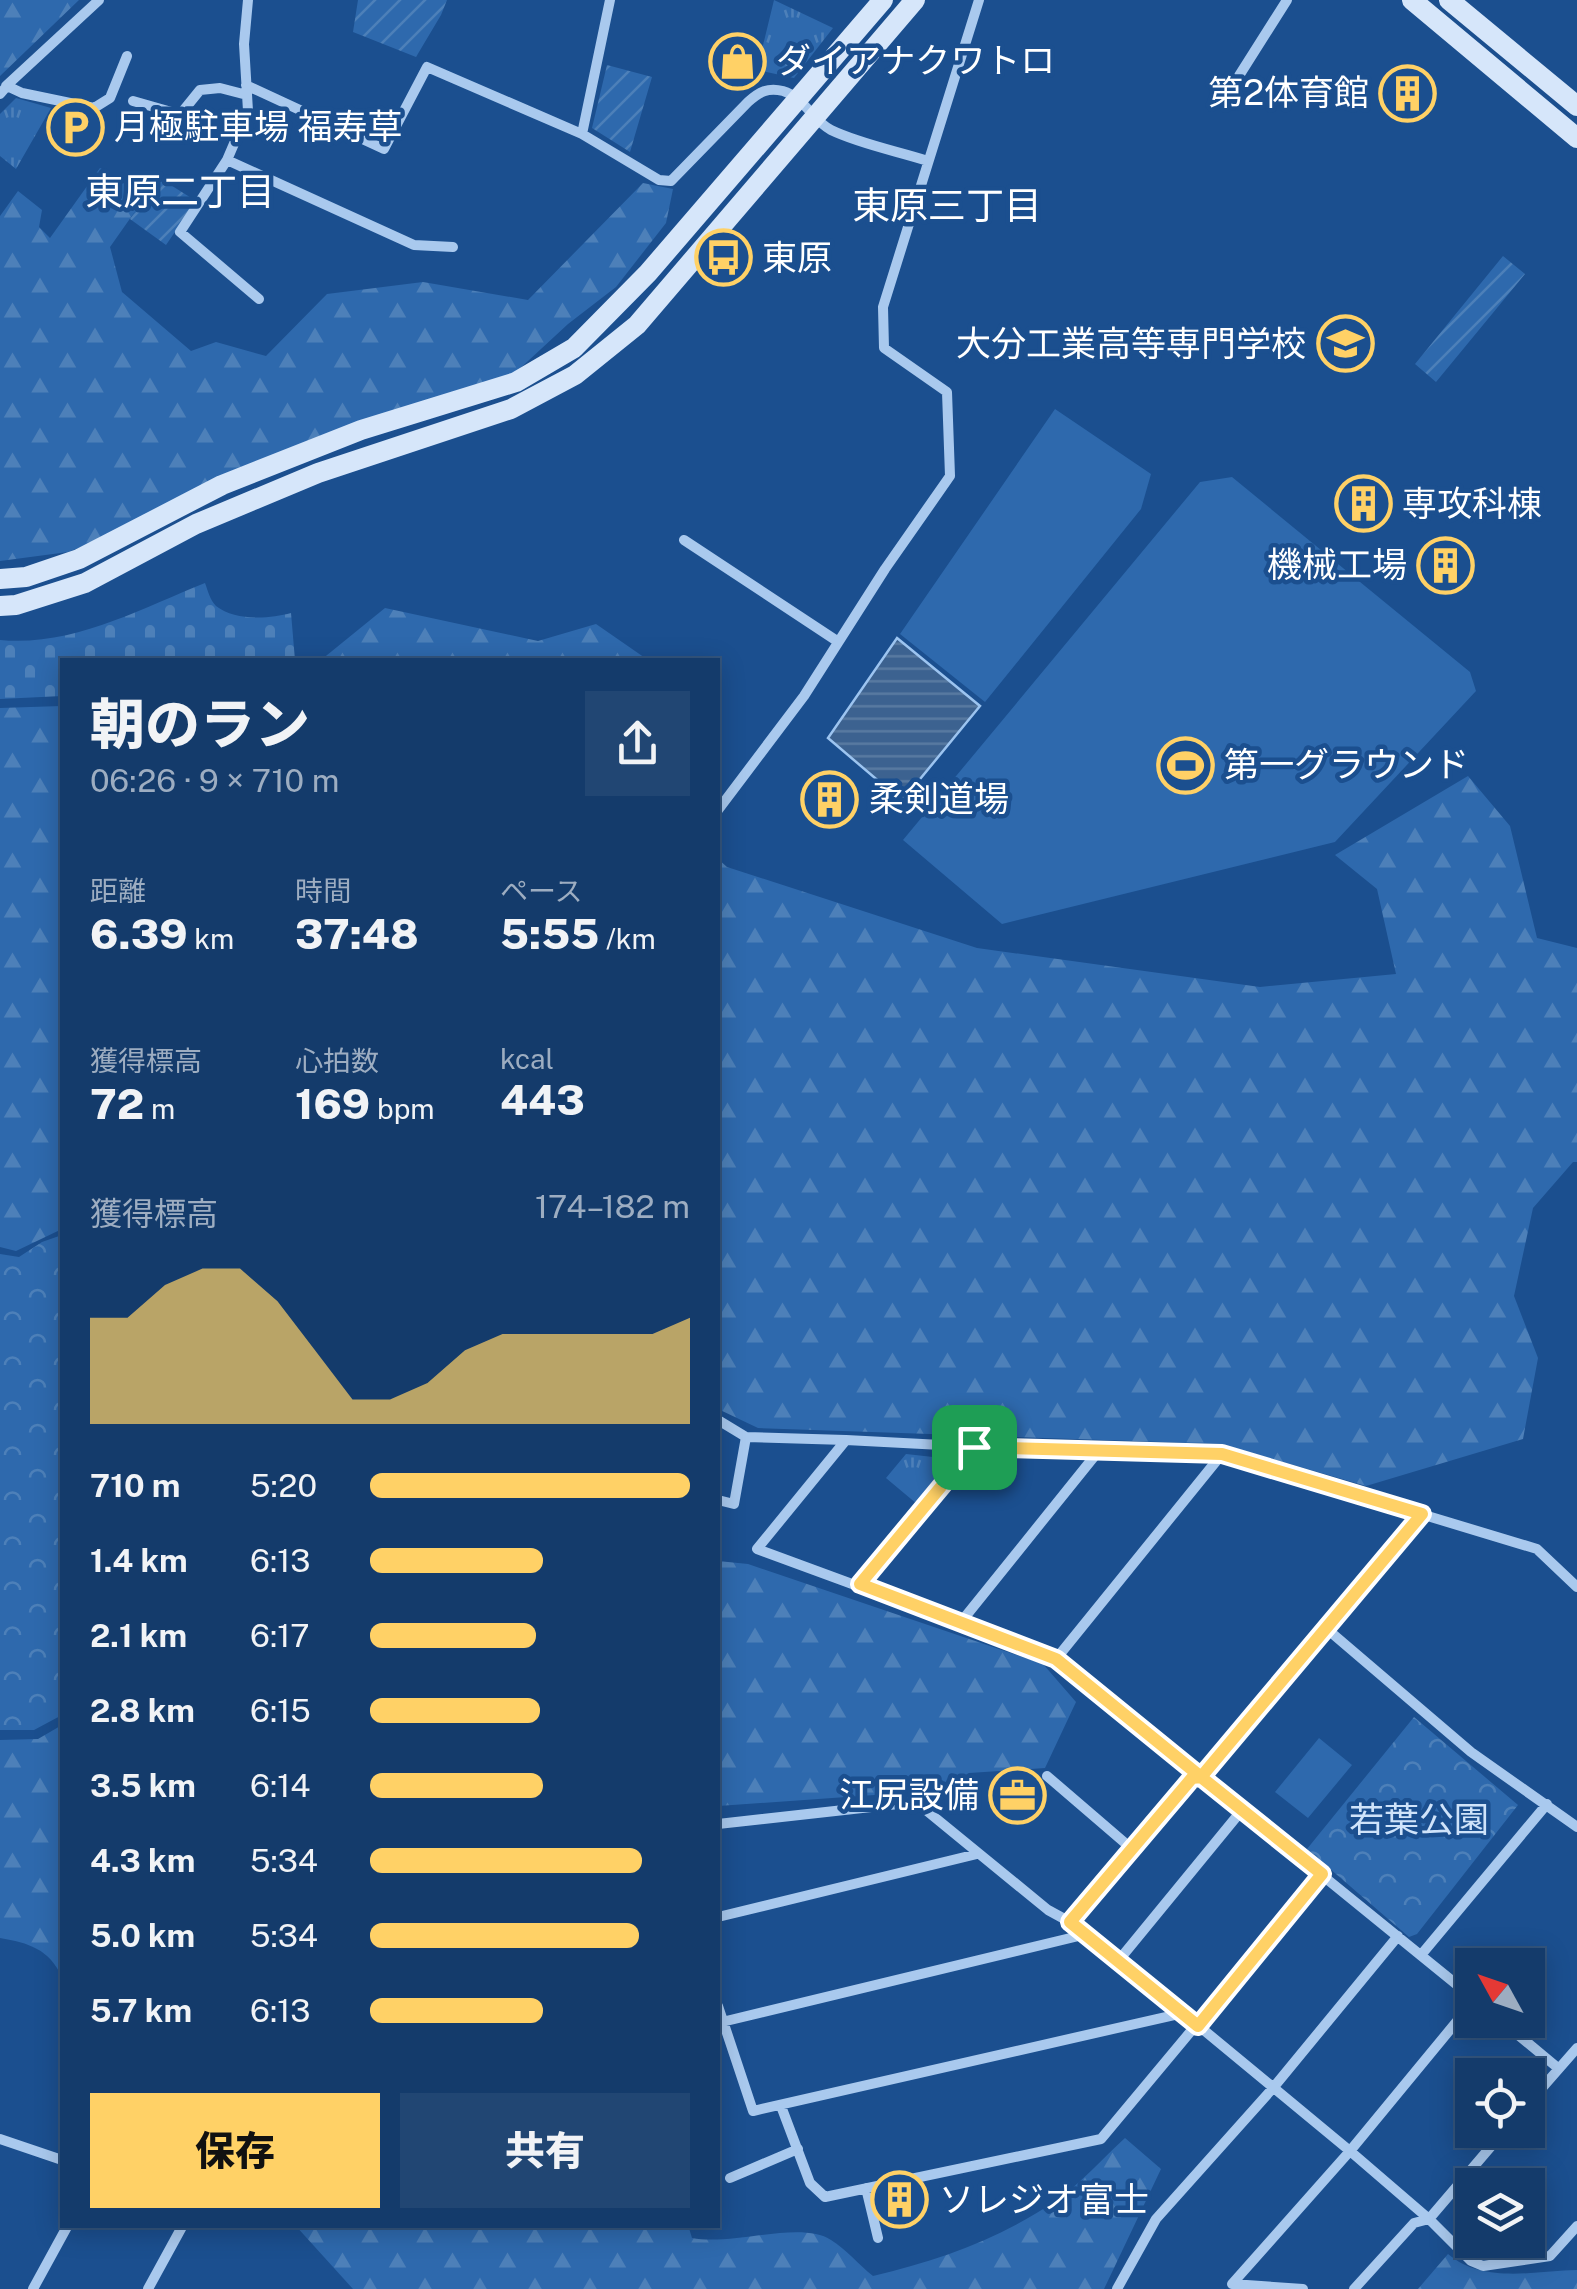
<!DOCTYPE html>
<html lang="ja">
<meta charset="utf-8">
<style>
:root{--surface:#143b6b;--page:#214673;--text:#f1f3f6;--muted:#9dadc1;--line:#33557e;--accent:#ffd166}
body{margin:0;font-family:"Public Sans","Noto Sans JP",sans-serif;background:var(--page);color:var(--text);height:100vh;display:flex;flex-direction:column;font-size:38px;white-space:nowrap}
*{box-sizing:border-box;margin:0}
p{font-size:32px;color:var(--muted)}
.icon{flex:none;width:55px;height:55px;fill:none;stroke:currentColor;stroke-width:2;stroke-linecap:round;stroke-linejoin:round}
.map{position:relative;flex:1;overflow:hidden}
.drawer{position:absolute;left:60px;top:658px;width:660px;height:1570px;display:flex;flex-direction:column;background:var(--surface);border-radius:0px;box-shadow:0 5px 25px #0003,0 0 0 2px var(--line)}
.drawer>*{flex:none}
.needle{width:65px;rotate:310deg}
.fabs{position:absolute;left:1455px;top:1948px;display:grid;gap:20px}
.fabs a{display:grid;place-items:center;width:90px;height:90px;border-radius:0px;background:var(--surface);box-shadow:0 5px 25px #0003,0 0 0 2px var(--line);font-size:50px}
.pin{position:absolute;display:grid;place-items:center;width:85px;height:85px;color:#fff;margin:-42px;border-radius:20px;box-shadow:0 5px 15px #0006}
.round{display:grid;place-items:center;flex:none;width:105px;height:105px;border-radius:0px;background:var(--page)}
.headline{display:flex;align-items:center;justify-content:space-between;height:170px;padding:0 30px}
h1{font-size:55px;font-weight:800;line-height:75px}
.metrics{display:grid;grid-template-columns:repeat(3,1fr);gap:15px;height:170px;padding:10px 30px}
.metrics div{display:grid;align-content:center}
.metrics b{font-size:42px;font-weight:800}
.metrics small{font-size:28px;font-weight:400}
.metrics p{font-size:28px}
.chart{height:280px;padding:20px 30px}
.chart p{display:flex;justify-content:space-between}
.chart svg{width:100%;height:180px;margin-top:10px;fill:var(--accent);opacity:.7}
.action{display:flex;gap:20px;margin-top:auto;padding:20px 30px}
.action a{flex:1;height:115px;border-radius:0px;background:var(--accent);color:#111;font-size:40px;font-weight:800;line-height:115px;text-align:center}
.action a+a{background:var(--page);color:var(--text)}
ul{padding:0 30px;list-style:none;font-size:32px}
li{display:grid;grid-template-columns:160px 120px 1fr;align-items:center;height:75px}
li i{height:25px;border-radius:12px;background:var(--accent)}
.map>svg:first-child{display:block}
.grass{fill:url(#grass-tufts)}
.forest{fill:url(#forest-firs)}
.cemetery{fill:url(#cemetery-stones)}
.park{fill:url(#park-crowns)}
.garden{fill:url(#garden-furrows)}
.pitch{fill:#2e69ad}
.water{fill:url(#water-rules);stroke:#9cc4f0;stroke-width:2.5}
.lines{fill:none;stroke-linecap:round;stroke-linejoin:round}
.street{stroke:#a9c9ee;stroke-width:10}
.secondary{stroke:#d6e6fa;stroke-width:20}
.route-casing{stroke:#fff;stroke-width:20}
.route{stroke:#ffd166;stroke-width:12}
.labels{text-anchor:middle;stroke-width:9;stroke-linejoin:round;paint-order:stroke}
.poi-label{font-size:35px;fill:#fff;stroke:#1b4f8f;text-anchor:start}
.park-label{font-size:35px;fill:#cfe3fa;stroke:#1b4f8f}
.neighbourhood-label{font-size:38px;fill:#fff;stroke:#1b4f8f}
</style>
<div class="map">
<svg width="1577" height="2289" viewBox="0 0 1577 2289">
<defs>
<pattern id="grass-tufts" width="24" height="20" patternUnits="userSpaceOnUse" patternTransform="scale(2.5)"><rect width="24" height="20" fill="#2e69ad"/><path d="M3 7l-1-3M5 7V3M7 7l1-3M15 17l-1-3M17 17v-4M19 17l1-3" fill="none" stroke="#4d80b9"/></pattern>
<pattern id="forest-firs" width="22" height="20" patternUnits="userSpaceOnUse" patternTransform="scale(2.5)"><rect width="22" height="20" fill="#2e69ad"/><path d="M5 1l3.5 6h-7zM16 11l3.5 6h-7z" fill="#4d80b9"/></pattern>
<pattern id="cemetery-stones" width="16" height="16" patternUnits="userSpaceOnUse" patternTransform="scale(2.5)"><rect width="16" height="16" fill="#2e69ad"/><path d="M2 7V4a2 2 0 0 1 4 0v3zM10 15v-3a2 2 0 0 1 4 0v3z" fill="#4d80b9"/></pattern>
<pattern id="park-crowns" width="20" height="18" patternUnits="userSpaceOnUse" patternTransform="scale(2.5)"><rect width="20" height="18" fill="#2e69ad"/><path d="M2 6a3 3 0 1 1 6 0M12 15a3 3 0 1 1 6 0" fill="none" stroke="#4d80b9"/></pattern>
<pattern id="garden-furrows" width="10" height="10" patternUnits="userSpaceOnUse" patternTransform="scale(2.5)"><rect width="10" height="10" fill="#2e69ad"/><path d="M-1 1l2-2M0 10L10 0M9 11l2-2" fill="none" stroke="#4d80b9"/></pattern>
<pattern id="water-rules" width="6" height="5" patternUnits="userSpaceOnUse" patternTransform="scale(2.5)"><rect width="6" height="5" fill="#3c6290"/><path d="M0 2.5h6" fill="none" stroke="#597aa1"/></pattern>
</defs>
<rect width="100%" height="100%" fill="#1b4f8f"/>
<path class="grass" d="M774,0l59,28 -39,50 -37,-8z
M16,98l35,10 -35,61 -16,-13v-42z
M906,1454l36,4 10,7 -35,39 -31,-26z"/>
<path class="forest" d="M0,0h79l-79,76z
M100,168l48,25 -38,54 12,45 69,59 25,-9 50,14 61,-62 96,-12 105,18 115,-117 30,6 -7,34 -50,64 -48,37 -65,60 -435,168 -68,9v-345l18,-25 24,19 -3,17 11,11z
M385,608l153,33 58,-17 52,36h-327z
M62,706v523l-46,22 -16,-4v-539z
M1468,776l42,50 27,112 40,10v214h-4l-40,46 -19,88 24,62 -15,81 -157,47 -145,-42 -463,-16 -40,-19v-550l9,8 250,81 283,39 136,-13 -19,-85 -42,-34z
M718,1561l30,3 295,100 33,38 -31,66 -76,5 -25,17 -226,16z
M62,1725v252c-13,-28 -33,-34 -62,-39v-198l38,-1z
M1125,2138l36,31 -57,120h-751l-58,-64h393l4,13c41,8 109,-18 139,2 15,9 28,25 42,36 67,-16 127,-37 184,-76 24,-17 46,-42 68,-62z
M1448,2254c35,30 86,17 129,16v19h-159z"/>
<path class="cemetery" d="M205,583c3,8 5,17 11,23 19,15 53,13 75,7l4,47h-233v36l-62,3v-59c72,7 140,-31 205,-57z"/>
<path class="park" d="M62,1235v480l-28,15h-34v-476l19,3 23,-15z
M1414,1717l104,88 -101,129 -8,3 -102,-88z"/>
<path class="garden" d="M358,0h89l-6,15 -25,42 -63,-25z
M607,65l45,12 -22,75 -38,-24z
M158,177l38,24 -30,44 -36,-26z
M1503,256l22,18 -89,108 -21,-18z"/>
<path class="pitch" d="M1055,409l96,65 -10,35 -156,193 -85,-68z
M1232,477l238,195 6,19 -141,151 -333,82 -99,-84 297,-358z
M1319,1738l33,27 -44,53 -33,-26z"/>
<path class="water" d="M897,638l83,68 -78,95 -74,-63z"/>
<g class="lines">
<path class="street" d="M248,0l-4,44 4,67 -21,49 -47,72 79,67
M610,0l-28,134 77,46 12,1 77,-79c11,-10 20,-15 35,-11 21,6 30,30 48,39 29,14 66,21 97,31
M246,85l138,64 43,-82 155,67
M6,86l93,-86
M1230,90l57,-90
M0,94l7,-8 15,7 72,15 16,-10 17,-42
M133,101l42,12 8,-2 17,-21 20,-2 27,7
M227,160l187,85 39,2
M684,540l153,101
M718,810l86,-114 81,-127 65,-93 -3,-84 -63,-44 -1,-41 96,-307
M718,1420l28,17
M718,1500l16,4 12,-67 100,3
M860,1584l114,-137
M961,1622l136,-169
M1327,1629l144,123 106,75
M1056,1659l166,-205
M1047,1776l85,73
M718,1824l198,-22 132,108 22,12 49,38 231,191 79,68 42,42 12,5 67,-10 27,-30
M718,1917l259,-63
M1070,1922l122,-144 9,-1 222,-262
M1421,1955l126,-151
M1119,1960l123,-150
M1472,1997l-416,-338 -299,-110 89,-109 251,13 125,1 315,95 40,38
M718,2006l35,105 430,-98
M1500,2020l58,48
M722,2022l365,-88
M1528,2104l49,-56
M781,2106l29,77 15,14 276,-58 221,-265
M0,2139l62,21
M730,2178l68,-29
M866,2188l12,50
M33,2289l35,-64
M148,2289l35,-64
M1117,2289l39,-70 117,-131 125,-152
M1303,2289l-71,-5 118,-133 122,-148
M1354,2289l60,-66 15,-4 76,-89"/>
<path class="secondary" d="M1412,0l165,138
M1449,0l128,106
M0,579l26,-2 53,-18 143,-74 139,-55 155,-48 58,-34 74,-75 235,-273
M0,606l16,-1 69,-22 111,-59 122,-51 193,-64 64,-34 62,-50 278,-325"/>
</g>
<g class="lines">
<defs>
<path id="route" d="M974,1447l-114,137 196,75 145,118 -9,1 -122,144 128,104 124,-152 -121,-97 221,-263 -200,-60 -248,-7"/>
</defs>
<use href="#route" class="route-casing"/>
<use href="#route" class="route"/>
</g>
<defs>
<symbol id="shop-ring" viewBox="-11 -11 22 22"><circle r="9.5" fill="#1b4f8f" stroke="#ffd166" stroke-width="1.5"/><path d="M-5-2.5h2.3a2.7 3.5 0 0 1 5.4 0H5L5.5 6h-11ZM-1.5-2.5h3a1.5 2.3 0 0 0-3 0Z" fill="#ffd166"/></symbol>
<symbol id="building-ring" viewBox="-11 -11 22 22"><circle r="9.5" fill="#1b4f8f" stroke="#ffd166" stroke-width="1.5"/><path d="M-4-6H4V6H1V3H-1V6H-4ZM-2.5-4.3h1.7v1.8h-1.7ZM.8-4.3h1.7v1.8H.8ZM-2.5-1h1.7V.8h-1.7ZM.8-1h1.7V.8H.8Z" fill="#ffd166"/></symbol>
<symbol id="parking-ring" viewBox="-11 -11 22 22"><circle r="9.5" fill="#1b4f8f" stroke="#ffd166" stroke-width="1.5"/><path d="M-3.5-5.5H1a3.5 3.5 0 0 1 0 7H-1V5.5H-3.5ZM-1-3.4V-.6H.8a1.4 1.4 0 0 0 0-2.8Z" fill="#ffd166"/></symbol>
<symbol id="bus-ring" viewBox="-11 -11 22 22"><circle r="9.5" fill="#1b4f8f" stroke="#ffd166" stroke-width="1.5"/><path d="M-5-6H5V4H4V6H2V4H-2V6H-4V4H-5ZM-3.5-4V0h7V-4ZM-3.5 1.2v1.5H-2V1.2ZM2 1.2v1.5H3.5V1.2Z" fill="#ffd166"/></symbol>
<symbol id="university-ring" viewBox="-11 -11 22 22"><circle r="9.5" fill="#1b4f8f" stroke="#ffd166" stroke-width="1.5"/><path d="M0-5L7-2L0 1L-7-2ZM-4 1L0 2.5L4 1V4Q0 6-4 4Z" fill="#ffd166"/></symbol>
<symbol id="stadium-ring" viewBox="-11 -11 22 22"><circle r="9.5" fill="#1b4f8f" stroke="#ffd166" stroke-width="1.5"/><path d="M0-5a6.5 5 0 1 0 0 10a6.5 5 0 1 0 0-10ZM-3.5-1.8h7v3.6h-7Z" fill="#ffd166"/></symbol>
<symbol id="office-ring" viewBox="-11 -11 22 22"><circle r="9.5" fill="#1b4f8f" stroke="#ffd166" stroke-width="1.5"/><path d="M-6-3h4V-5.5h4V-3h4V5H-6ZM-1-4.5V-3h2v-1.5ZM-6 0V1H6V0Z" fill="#ffd166"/></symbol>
</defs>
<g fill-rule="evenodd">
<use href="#shop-ring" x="706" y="30" width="63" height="63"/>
<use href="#building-ring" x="1376" y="62" width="63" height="63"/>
<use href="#parking-ring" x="44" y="96" width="63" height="63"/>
<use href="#bus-ring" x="692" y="226" width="63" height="63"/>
<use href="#university-ring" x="1314" y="312" width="63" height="63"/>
<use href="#building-ring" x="1332" y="472" width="63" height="63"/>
<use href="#building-ring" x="1414" y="534" width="63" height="63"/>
<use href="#stadium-ring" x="1154" y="734" width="63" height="63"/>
<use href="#building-ring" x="798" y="768" width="63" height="63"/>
<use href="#office-ring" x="986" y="1764" width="63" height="63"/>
<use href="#building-ring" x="868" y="2168" width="63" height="63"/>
</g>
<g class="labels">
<g class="poi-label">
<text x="776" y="73">ダイアナクワトロ</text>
<text x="1369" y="105" text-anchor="end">第2体育館</text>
<text x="114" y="139">月極駐車場 福寿草</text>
<text x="762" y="270">東原</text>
<text x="1306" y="356" text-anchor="end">大分工業高等専門学校</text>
<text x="1402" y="516">専攻科棟</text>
<text x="1407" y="577" text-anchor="end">機械工場</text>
<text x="1224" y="777">第一グラウンド</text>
<text x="869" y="811">柔剣道場</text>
<text x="979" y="1807" text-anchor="end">江尻設備</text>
<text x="939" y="2212">ソレジオ富士</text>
</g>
<g class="park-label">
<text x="1419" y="1832">若葉公園</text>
</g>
<g class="neighbourhood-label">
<text x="180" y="205">東原二丁目</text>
<text x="947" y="219">東原三丁目</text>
</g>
</g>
</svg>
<div class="fabs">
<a><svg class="needle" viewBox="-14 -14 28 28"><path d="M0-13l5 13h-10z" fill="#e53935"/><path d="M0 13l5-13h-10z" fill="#9dadc1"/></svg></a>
<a><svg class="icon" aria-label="locate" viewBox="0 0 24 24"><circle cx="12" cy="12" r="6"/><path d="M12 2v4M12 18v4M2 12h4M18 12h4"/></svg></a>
<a><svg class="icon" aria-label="layers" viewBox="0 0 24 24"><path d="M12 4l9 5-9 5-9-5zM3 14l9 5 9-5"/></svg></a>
</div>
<div class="pin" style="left:974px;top:1447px;background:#1e9e55"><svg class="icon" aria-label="arrive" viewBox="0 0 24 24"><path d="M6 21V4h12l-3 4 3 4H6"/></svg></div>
<section class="drawer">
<div class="headline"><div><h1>朝のラン</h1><p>06:26 · 9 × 710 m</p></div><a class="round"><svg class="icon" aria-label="share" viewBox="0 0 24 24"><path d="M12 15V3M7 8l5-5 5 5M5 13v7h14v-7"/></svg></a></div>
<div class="metrics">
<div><p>距離</p><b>6.39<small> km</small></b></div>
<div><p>時間</p><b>37:48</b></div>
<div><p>ペース</p><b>5:55<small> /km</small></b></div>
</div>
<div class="metrics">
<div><p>獲得標高</p><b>72<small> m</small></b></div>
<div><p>心拍数</p><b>169<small> bpm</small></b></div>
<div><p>kcal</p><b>443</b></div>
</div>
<div class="chart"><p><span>獲得標高</span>174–182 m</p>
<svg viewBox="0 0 160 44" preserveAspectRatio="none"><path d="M0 44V18L10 18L20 10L30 6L40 6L50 14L60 26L70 38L80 38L90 34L100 26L110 22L120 22L130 22L140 22L150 22L160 18V44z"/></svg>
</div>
<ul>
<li><b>710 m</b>5:20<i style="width:100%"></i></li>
<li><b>1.4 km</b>6:13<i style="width:54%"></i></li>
<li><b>2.1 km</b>6:17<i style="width:52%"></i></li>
<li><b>2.8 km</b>6:15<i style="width:53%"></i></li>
<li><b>3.5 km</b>6:14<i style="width:54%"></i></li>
<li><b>4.3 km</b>5:34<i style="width:85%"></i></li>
<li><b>5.0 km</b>5:34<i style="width:84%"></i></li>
<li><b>5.7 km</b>6:13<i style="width:54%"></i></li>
</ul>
<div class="action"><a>保存</a><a>共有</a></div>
</section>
</div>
